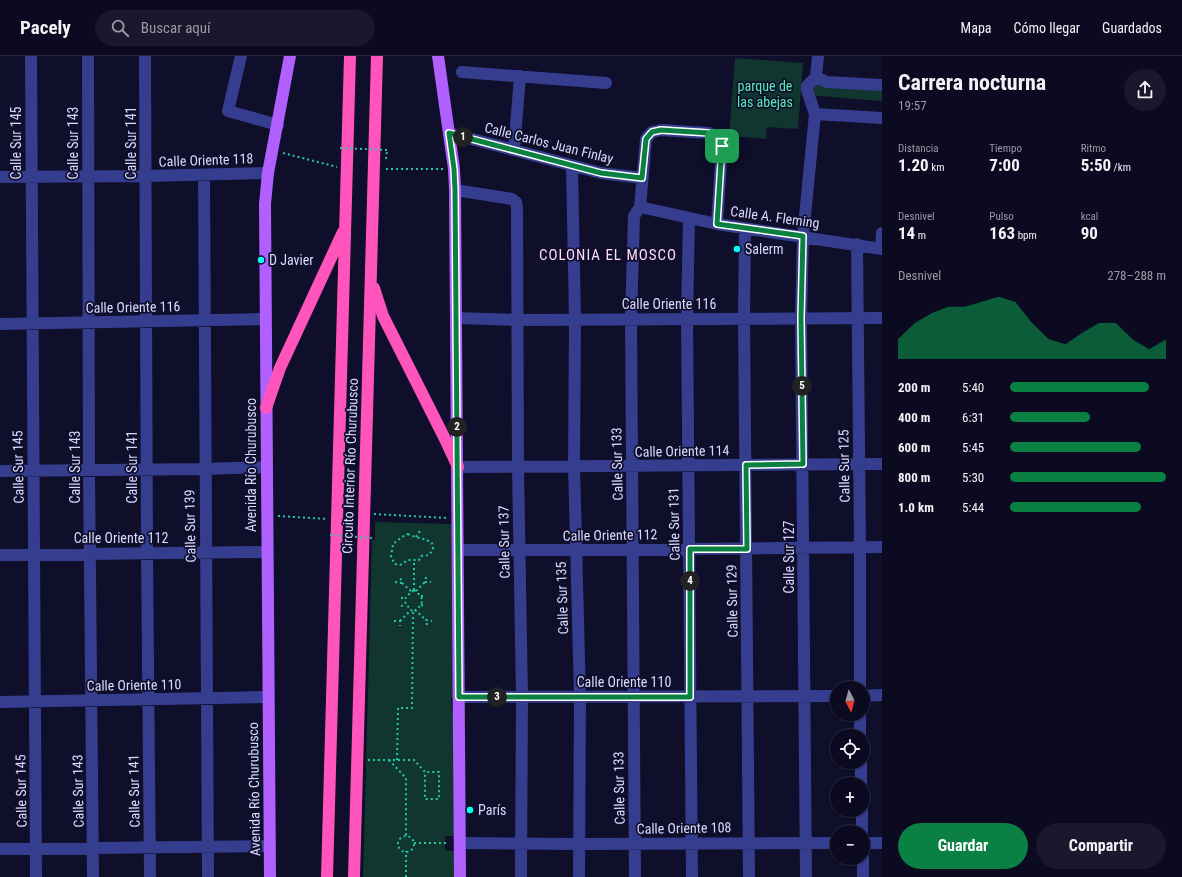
<!DOCTYPE html>
<html lang="es">
<meta charset="utf-8">
<style>
:root{--surface:#0b0a20;--page:#19182d;--text:#f1f3f6;--muted:#9a9aa5;--line:#2b2b3e;--accent:#0b8043}
body{margin:0;font-family:"Roboto Condensed",sans-serif;background:var(--page);color:var(--text);height:100vh;display:flex;flex-direction:column;font-size:15px;white-space:nowrap}
*{box-sizing:border-box;margin:0}
p{font-size:13px;color:var(--muted)}
.icon{flex:none;width:22px;height:22px;fill:none;stroke:currentColor;stroke-width:2;stroke-linecap:round;stroke-linejoin:round}
.map{position:relative;flex:1;overflow:hidden}
.drawer{display:flex;flex-direction:column;background:var(--surface);width:300px}
.drawer>*{flex:none}
.needle{width:26px;rotate:174deg}
.tools{position:absolute;left:830px;top:625px;display:grid;gap:8px}
.tools a{display:grid;place-items:center;width:40px;height:40px;border-radius:50%;background:var(--surface);box-shadow:0 1px 3px #0004,0 0 0 1px var(--line);font-size:20px}
.pin{position:absolute;display:grid;place-items:center;width:34px;height:34px;color:#fff;margin:-17px;border-radius:8px;box-shadow:0 2px 6px #0006}
.km{position:absolute;width:20px;height:20px;margin:-10px;border-radius:50%;background:#222;color:#fff;font-size:11px;line-height:20px;text-align:center}
.round{display:grid;place-items:center;flex:none;width:42px;height:42px;border-radius:21px;background:var(--page)}
.headline{display:flex;align-items:center;justify-content:space-between;height:68px;padding:0 16px}
h1{font-size:22px;font-weight:700;line-height:30px}
.stats{display:grid;grid-template-columns:repeat(3,1fr);gap:6px;height:68px;padding:4px 16px}
.stats div{display:grid;align-content:center}
.stats b{font-size:17px;font-weight:700}
.stats small{font-size:11px;font-weight:400}
.stats p{font-size:11px}
.chart{height:112px;padding:8px 16px}
.chart p{display:flex;justify-content:space-between}
.chart svg{width:100%;height:72px;margin-top:4px;fill:var(--accent);opacity:.7}
.button{display:flex;gap:8px;margin-top:auto;padding:8px 16px}
.button a{flex:1;height:46px;border-radius:24px;background:var(--accent);color:#fff;font-size:16px;font-weight:700;line-height:46px;text-align:center}
.button a+a{background:var(--page);color:var(--text)}
ul{padding:0 16px;list-style:none;font-size:13px}
li{display:grid;grid-template-columns:64px 48px 1fr;align-items:center;height:30px}
li i{height:10px;border-radius:5px;background:var(--accent)}
header{display:flex;align-items:center;gap:24px;box-sizing:border-box;height:56px;padding:0 20px;background:var(--surface);border-bottom:1px solid var(--line)}
header strong{font-size:19px}
nav{display:flex;gap:22px;margin-inline-start:auto;font-size:14px}
.search{width:280px;height:36px;background:var(--page);display:flex;align-items:center;gap:10px;box-sizing:border-box;padding:0 14px;border-radius:22px;color:var(--muted);font-size:15px}
main{display:flex;flex:1;min-height:0}
.map>svg:first-child{display:block}
.green{fill:#113630}
.lines{fill:none;stroke-linecap:round;stroke-linejoin:round}
.path{stroke:#24c8a9;stroke-width:2;stroke-dasharray:2 3;stroke-linecap:butt}
.minor{stroke:#353d8f;stroke-width:12}
.major{stroke:#af60ff;stroke-width:12}
.highway{stroke:#ff54bc;stroke-width:12}
.path-bridge{stroke:#24c8a9;stroke-width:2;stroke-dasharray:2 3;stroke-linecap:butt}
.route-casing{stroke:#fff;stroke-width:8}
.route{stroke:#0b8043;stroke-width:5}
.poi-dot{fill:#05fff8;stroke:#0f0e2b;stroke-width:1.5}
.labels{text-anchor:middle;stroke-width:3.5;stroke-linejoin:round;paint-order:stroke}
.park-label{font-size:14px;fill:#58ebb4;stroke:#0f0e2b}
.street-label{font-size:14px;fill:#d9d9ff;stroke:#0f0e2b}
.poi-label{font-size:14px;fill:#d9d9ff;stroke:#0f0e2b;text-anchor:start}
.neighbourhood-label{font-size:15px;letter-spacing:1px;fill:#ffdbf6;stroke:#0f0e2b}
</style>
<header>
<strong>Pacely</strong>
<div class="search"><svg class="icon" aria-label="search" viewBox="0 0 24 24"><circle cx="10" cy="10" r="6"/><path d="M15 15l6 6"/></svg>Buscar aquí</div>
<nav><a>Mapa</a><a>Cómo llegar</a><a>Guardados</a></nav>
</header>
<main>
<div class="map">
<svg width="882" height="821" viewBox="0 0 882 821">
<rect width="100%" height="100%" fill="#0f0e2b"/>
<path class="green" d="M735,2l68,5 -5,66 -31,-2 -1,12 -37,-3z
M810,28l72,6v11l-75,-6z
M375,466l77,2 1,174h-2l1,15h1l1,123h-9v14l9,1v26h-91l9,-337h3z"/>
<g class="lines">
<path class="path" d="M283,97l54,14
M386,103l1,-9
M386,113h57
M374,458l73,4
M278,460l49,3
M408,478c10,6 35,4 21,21l-8,1 -2,4h-11l-8,5 -5,-1 -4,-7 2,-13 9,-7z
M416,481l4,-6
M426,521l-1,5h6
M395,526l7,1 -2,-6
M402,527l10,9
M414,534l7,6c3,9 -2,11 -8,16 -10,-11 -12,-12 1,-22z
M414,534v-29
M416,535l9,-9
M421,540h5
M401,542h4
M421,549l5,1
M401,550l5,-1
M415,554l11,10
M394,565h6v5
M400,565l11,-11
M427,569l-1,-5 6,1
M368,704h46l11,12v27h14v-27h-14
M389,704l17,18v58
M397,704l1,-52h14l1,-96
M398 788a8 8 0 1 1 16 0a8 8 0 1 1-16 0Z
M414,787h35
M406,821v-26"/>
<path class="minor" d="M31,0l5,821
M88,0l1,415 4,406
M145,0l2,497 3,324
M241,0l-13,55 50,14
M462,16l144,11
M816,21l11,5 55,3
M815,58l67,4
M449,77l152,40 41,5
M514,94l6,-74
M572,111l3,152 -1,147 6,231 -1,180
M204,119l4,702
M0,121l146,-1 122,-3
M455,134l57,9 4,3 1,5 1,260 4,230 -1,180
M640,151l77,17 165,25
M689,162l-2,100 5,559
M745,172l-1,90 5,559
M857,188l3,303v141
M881,193l1,-16
M456,262l62,2 364,-2
M0,268l265,-5
M458,411l424,-3
M0,415l205,-2 61,-2
M458,494h118l306,-3
M0,499l267,-3
M863,640l19,-1
M459,641l378,-1
M0,646l268,-5
M860,658v22
M861,706v22
M862,754v22
M460,787l120,1 257,-1
M863,787h19
M0,793l270,-3
M863,802v19
M635,821l-4,-558 3,-103 6,-9 6,-68 6,-7 9,-2 48,3 9,7 4,6 -5,78
M806,821l-5,-559 2,-82 12,-122 -8,-24v-4l9,-9 2,-21"/>
<path class="major" d="M438,0l16,113 1,21 5,687
M270,821l-5,-673 3,-31 22,-117"/>
<path class="highway" d="M374,232l9,28 61,121 14,30
M266,352l14,-40 63,-136
M327,821l23,-821
M354,821l23,-821"/>
<path class="path-bridge" d="M340,92l47,2
M330,479l43,3"/>
</g>
<g class="lines">
<defs>
<path id="route" d="M661,74l48,3 9,7 4,6 -5,78 86,12 -2,82 2,146 -57,1 1,84h-57v148h-231l-4,-507 -1,-21 -5,-36 152,40 41,5 4,-39 6,-7z"/>
</defs>
<use href="#route" class="route-casing"/>
<use href="#route" class="route"/>
</g>
<g class="poi-dot">
<circle cx="737" cy="193" r="4"/>
<circle cx="261" cy="204" r="4"/>
<circle cx="470" cy="754" r="4"/>
</g>
<g class="labels">
<g class="park-label">
<text x="765" y="35">parque de<tspan x="765" dy="16">las abejas</tspan></text>
</g>
<g class="street-label">
<text transform="translate(16 87) rotate(-90)" y="5">Calle Sur 145</text>
<text transform="translate(73 87) rotate(-90)" y="5">Calle Sur 143</text>
<text transform="translate(131 87) rotate(-90)" y="5">Calle Sur 141</text>
<text transform="translate(549 87) rotate(14)" y="5">Calle Carlos Juan Finlay</text>
<text transform="translate(206 104) rotate(-2)" y="5">Calle Oriente 118</text>
<text transform="translate(775 161) rotate(8)" y="5">Calle A. Fleming</text>
<text x="669" y="253">Calle Oriente 116</text>
<text transform="translate(133 251) rotate(-1)" y="5">Calle Oriente 116</text>
<text transform="translate(682 395) rotate(-1)" y="5">Calle Oriente 114</text>
<text transform="translate(617 408) rotate(-91)" y="5">Calle Sur 133</text>
<text transform="translate(251 409) rotate(-90)" y="5">Avenida Río Churubusco</text>
<text transform="translate(350 410) rotate(-88)" y="5">Circuito Interior Río Churubusco</text>
<text transform="translate(844 410) rotate(-91)" y="5">Calle Sur 125</text>
<text transform="translate(18 411) rotate(-91)" y="5">Calle Sur 145</text>
<text transform="translate(75 411) rotate(-90)" y="5">Calle Sur 143</text>
<text transform="translate(132 411) rotate(-90)" y="5">Calle Sur 141</text>
<text transform="translate(674 468) rotate(-91)" y="5">Calle Sur 131</text>
<text transform="translate(190 470) rotate(-91)" y="5">Calle Sur 139</text>
<text transform="translate(610 479) rotate(-1)" y="5">Calle Oriente 112</text>
<text x="121" y="487">Calle Oriente 112</text>
<text transform="translate(504 486) rotate(-91)" y="5">Calle Sur 137</text>
<text transform="translate(789 501) rotate(-90)" y="5">Calle Sur 127</text>
<text transform="translate(562 542) rotate(-92)" y="5">Calle Sur 135</text>
<text transform="translate(732 545) rotate(-91)" y="5">Calle Sur 129</text>
<text x="624" y="631">Calle Oriente 110</text>
<text transform="translate(134 629) rotate(-1)" y="5">Calle Oriente 110</text>
<text transform="translate(619 732) rotate(-91)" y="5">Calle Sur 133</text>
<text transform="translate(254 733) rotate(-91)" y="5">Avenida Río Churubusco</text>
<text transform="translate(21 735) rotate(-91)" y="5">Calle Sur 145</text>
<text transform="translate(78 735) rotate(-91)" y="5">Calle Sur 143</text>
<text transform="translate(134 735) rotate(-91)" y="5">Calle Sur 141</text>
<text transform="translate(684 772) rotate(-1)" y="5">Calle Oriente 108</text>
</g>
<g class="poi-label">
<text x="745" y="198">Salerm</text>
<text x="269" y="209">D Javier</text>
<text x="478" y="759">París</text>
</g>
<g class="neighbourhood-label">
<text x="608" y="204">COLONIA EL MOSCO</text>
</g>
</g>
</svg>
<div class="tools">
<a><svg class="needle" viewBox="-14 -14 28 28"><path d="M0-13l5 13h-10z" fill="#e53935"/><path d="M0 13l5-13h-10z" fill="#9a9aa5"/></svg></a>
<a><svg class="icon" aria-label="locate" viewBox="0 0 24 24"><circle cx="12" cy="12" r="6"/><path d="M12 2v4M12 18v4M2 12h4M18 12h4"/></svg></a>
<a>+</a>
<a>−</a>
</div>
<div class="pin" style="left:722px;top:90px;background:#1e9e55"><svg class="icon" aria-label="arrive" viewBox="0 0 24 24"><path d="M6 21V4h12l-3 4 3 4H6"/></svg></div>
<b class="km" style="left:463px;top:81px">1</b>
<b class="km" style="left:457px;top:371px">2</b>
<b class="km" style="left:497px;top:641px">3</b>
<b class="km" style="left:690px;top:525px">4</b>
<b class="km" style="left:802px;top:330px">5</b>
</div>
<section class="drawer">
<div class="headline"><div><h1>Carrera nocturna</h1><p>19:57</p></div><a class="round"><svg class="icon" aria-label="share" viewBox="0 0 24 24"><path d="M12 15V3M7 8l5-5 5 5M5 13v7h14v-7"/></svg></a></div>
<div class="stats">
<div><p>Distancia</p><b>1.20<small> km</small></b></div>
<div><p>Tiempo</p><b>7:00</b></div>
<div><p>Ritmo</p><b>5:50<small> /km</small></b></div>
</div>
<div class="stats">
<div><p>Desnivel</p><b>14<small> m</small></b></div>
<div><p>Pulso</p><b>163<small> bpm</small></b></div>
<div><p>kcal</p><b>90</b></div>
</div>
<div class="chart"><p><span>Desnivel</span>278–288 m</p>
<svg viewBox="0 0 160 44" preserveAspectRatio="none"><path d="M0 44V32L10 22L20 16L30 12L40 12L50 9L60 6L70 9L80 22L90 32L100 35L110 28L120 22L130 22L140 32L150 38L160 32V44z"/></svg>
</div>
<ul>
<li><b>200 m</b>5:40<i style="width:89%"></i></li>
<li><b>400 m</b>6:31<i style="width:51%"></i></li>
<li><b>600 m</b>5:45<i style="width:84%"></i></li>
<li><b>800 m</b>5:30<i style="width:100%"></i></li>
<li><b>1.0 km</b>5:44<i style="width:84%"></i></li>
</ul>
<div class="button"><a>Guardar</a><a>Compartir</a></div>
</section>
</main>
